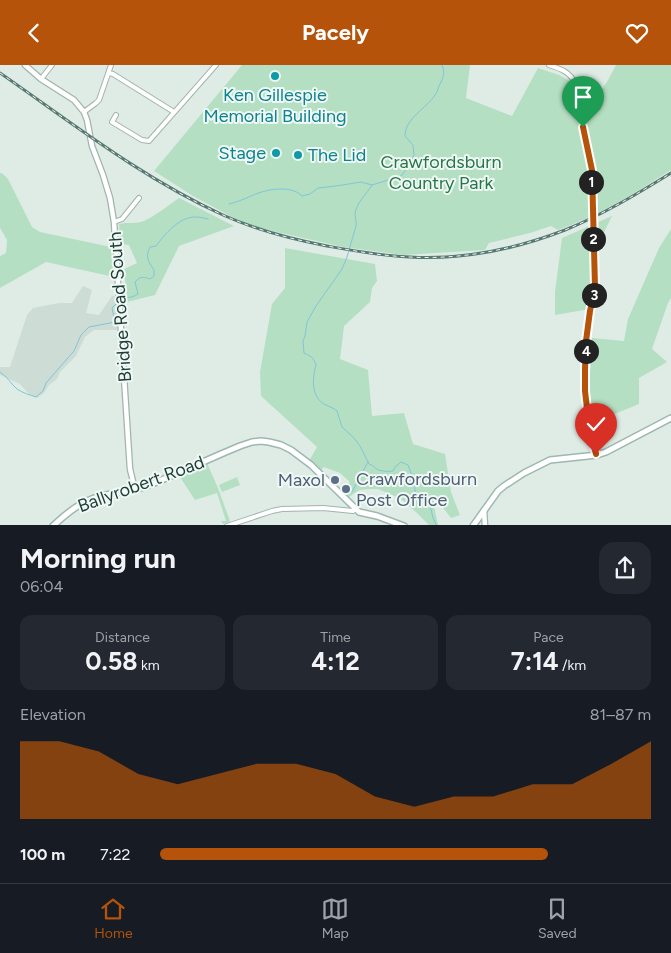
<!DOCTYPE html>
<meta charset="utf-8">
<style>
:root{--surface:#171b24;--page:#242831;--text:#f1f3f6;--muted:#9ea1a6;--line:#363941;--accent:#b45309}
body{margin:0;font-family:Figtree,sans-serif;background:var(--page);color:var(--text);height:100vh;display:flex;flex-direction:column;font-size:19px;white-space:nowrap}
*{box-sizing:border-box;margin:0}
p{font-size:16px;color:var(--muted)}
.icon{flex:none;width:28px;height:28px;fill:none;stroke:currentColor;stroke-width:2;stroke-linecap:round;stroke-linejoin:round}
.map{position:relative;height:460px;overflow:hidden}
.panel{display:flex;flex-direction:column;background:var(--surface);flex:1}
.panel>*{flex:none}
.pin{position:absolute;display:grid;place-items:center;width:42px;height:42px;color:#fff;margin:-51px -21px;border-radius:50% 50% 50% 0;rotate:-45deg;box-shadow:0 0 5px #0007}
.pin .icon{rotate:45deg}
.km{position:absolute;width:25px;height:25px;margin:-12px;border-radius:50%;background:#222;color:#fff;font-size:14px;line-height:25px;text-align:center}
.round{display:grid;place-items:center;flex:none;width:52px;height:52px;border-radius:15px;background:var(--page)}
.head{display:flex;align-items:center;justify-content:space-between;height:85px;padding:0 20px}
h1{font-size:28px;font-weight:700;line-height:38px}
.metrics{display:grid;grid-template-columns:repeat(3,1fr);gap:8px;height:85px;padding:5px 20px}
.metrics div{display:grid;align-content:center;border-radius:12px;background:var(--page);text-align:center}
.metrics b{font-size:25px;font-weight:700}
.metrics small{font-size:14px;font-weight:400}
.metrics p{font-size:14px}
.chart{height:140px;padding:10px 20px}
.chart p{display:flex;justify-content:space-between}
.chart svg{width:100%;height:90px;margin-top:5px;fill:var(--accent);opacity:.7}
ul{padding:0 20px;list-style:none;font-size:16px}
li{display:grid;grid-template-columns:80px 60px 1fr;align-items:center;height:38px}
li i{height:12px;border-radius:6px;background:var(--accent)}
header{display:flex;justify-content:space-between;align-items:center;height:65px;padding:0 20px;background:var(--accent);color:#fff;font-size:22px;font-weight:700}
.tabs{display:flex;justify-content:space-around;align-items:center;height:70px;border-top:1px solid var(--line);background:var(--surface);font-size:14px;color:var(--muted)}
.tabs a{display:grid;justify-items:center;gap:2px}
.tabs .current{color:var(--accent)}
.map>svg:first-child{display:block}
.built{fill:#cddcd5}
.green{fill:#b5dfc2}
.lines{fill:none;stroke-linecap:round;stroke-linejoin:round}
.stream{stroke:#81c5d7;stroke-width:1}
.minor-casing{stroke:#a1b4ae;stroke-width:6}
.tertiary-casing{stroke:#a1b4ae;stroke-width:7}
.secondary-casing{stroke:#9cb8b0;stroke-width:8}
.minor{stroke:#fff;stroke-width:4}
.tertiary{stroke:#fff;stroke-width:4.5}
.secondary{stroke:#fff;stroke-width:5}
.rail-casing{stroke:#587972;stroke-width:3}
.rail{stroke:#eff8f4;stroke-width:1;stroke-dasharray:4;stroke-linecap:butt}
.route-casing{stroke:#fff;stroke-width:10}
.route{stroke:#b45309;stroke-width:6}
.culture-dot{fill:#0f9aa8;stroke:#eff8f4;stroke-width:2}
.service-dot{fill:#5c6f8a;stroke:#eff8f4;stroke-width:2}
.labels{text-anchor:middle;stroke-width:4;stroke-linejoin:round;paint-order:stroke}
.culture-label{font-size:18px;fill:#0d838f;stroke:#eff8f4}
.park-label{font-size:18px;fill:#257748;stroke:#eff8f4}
.street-label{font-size:18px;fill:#1e3d36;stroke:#eff8f4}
.service-label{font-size:18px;fill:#4e5e75;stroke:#eff8f4;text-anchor:start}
</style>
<header><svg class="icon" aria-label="back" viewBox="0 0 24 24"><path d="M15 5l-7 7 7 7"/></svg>Pacely<svg class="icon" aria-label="heart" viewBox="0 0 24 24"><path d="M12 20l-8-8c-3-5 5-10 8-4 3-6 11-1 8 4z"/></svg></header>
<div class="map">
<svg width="671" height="461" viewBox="0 0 671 461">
<rect width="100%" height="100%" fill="#dfece6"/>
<path class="built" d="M83,221l9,4 -6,23 13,2 13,-19h4l2,24 -1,10h-23l-9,7 -9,19 -16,16 -3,7 -8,6 -5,8 -7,5 -7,-3 -10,-11 -20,-9v-8h10l17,-52 6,-7 26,-5h13z"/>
<path class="green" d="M242,0h228l-4,33 46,18 26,-48 21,7 13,7 5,13 16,8 15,-23 8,-15h55v105c-38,24 -71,45 -113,60l-7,-4 -21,7 -41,10 -4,7 -82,5 -60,-8 -66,-15 -34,-9 -50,-27 -39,-25z
M0,108h2l6,6 24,48 8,5 71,15 3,30 -68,-15 -46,26v-32l6,-3 1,-13 -7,-12z
M179,133l55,28 -55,20 -24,49 -28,7 -3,-33 13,-6 -8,-18 -9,-1 -1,-20c8,-2 17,0 25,-3 11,-5 25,-16 35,-23z
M612,151l-20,41 -2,52 -35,6v-23l7,-54z
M671,164v69l-3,5 -16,46 15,13 -28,16v26l-44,18 -6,-28 3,-56 32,3 4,-22 31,-71z
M285,183l90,16 2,17 -5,7 -2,14 -26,24 -4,33 28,11 4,46 32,-3 9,31 32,10 6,38 9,23 -9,3 -11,-14 -6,2 4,19h-9l-11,-11 -17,-15 -23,-10h-7l-12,1 -10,7 -2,-2 2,-8 -2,-2 3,-3 -10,-9 -16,-6 -4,4 -11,-10 8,-14 -56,-51 -1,-24 12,-68 13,-16z
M207,398l11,25 12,33 -1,1 -6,2 -2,-3h5l-9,-28 -22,7 -15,-23z
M237,412l3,8 -18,7 -3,-7z"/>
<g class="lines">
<path class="stream" d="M372,120c-5,9 -16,18 -17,29 0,4 2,8 1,12l-9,31 -5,12 -26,37 -9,16 -2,14 -2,5 1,12c7,4 9,3 12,12 -4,14 -5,33 10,40 4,2 8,3 11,6l5,16 12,11 6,8 9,18c4,1 6,4 9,6 4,1 11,2 15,1l2,-4 6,-5 7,3 7,19v7l11,12 4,2 3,13 4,8
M229,139c21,-5 31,-16 55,-15 8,1 13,2 18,7l8,-2 8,-6 18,-2 25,-4 11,3 29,-9 8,-10 5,-11 -1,-10 -8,-9c0,-18 22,-28 30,-41 3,-3 3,-8 5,-11 4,-8 5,-11 2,-19
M120,236c5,-5 11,-2 18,-7l-3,-12c5,-6 8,-5 15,-3l4,-3v-6c-6,-9 -9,-13 -4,-23l6,-1c9,-12 23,-29 39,-29 4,0 9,1 13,2
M0,307c7,4 11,12 17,17 6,4 13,6 19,8l7,-6 3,-8 28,-32 7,-16 8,-8 26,-5 -3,-14 5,-5
M352,427l16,-30"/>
<defs>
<path id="minor" d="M549,0c12,4 21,7 26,18l17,87 3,117 -9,54 -1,28v22l4,26 4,25 4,13
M109,8l4,1 61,38
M41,14l11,-14
M84,47l12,-9 3,-3 12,-35
M116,50l-4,7 30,18 7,1 67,-76
M114,157l8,-3 17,-21
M227,461l45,-15 10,-2 41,-1 30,3 2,-2"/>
<path id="tertiary" d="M25,0l16,14 33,21 10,12 3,8 5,26 11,29 7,23 4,24 16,247 5,21
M484,445l1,16"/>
<path id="secondary" d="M53,461c16,-15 31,-27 53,-31 13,-3 25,-4 38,-8 32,-12 64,-28 96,-41l12,-4 9,-1 8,1 12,3 10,5 20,15 48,47 18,4 27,10
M473,461l25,-35 6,-5 20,-13 26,-13 47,-5 9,-3 65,-34"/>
</defs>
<use href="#minor" class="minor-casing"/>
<use href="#tertiary" class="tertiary-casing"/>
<use href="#secondary" class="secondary-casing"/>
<use href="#minor" class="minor"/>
<use href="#tertiary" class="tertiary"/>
<use href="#secondary" class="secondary"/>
<defs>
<path id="rail" d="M0,8c72,50 142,105 223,142 33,15 68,24 104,31 28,5 55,10 83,11 52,3 106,-8 155,-27 37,-15 72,-36 106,-57"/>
</defs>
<use href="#rail" class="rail-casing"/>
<use href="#rail" class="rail"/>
</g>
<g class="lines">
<defs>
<path id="route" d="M583,62l9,43 3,117 -5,24 -4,30 -1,28v22l3,26 5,25 3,12"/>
</defs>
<use href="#route" class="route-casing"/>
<use href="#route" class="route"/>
</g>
<g class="culture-dot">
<circle cx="275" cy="11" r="5"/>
<circle cx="276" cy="88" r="5"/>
<circle cx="298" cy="90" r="5"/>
</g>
<g class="service-dot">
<circle cx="335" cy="415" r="5"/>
<circle cx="346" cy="424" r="5"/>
</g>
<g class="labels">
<g class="culture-label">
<text x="275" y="36">Ken Gillespie<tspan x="275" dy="21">Memorial Building</tspan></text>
<text x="266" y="94" text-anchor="end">Stage</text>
<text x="308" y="96" text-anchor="start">The Lid</text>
</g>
<g class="park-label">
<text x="441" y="103">Crawfordsburn<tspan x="441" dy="21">Country Park</tspan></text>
</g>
<g class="street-label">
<text transform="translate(120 242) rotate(-94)" y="6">Bridge Road South</text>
<text transform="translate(141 419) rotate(-20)" y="6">Ballyrobert Road</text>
</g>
<g class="service-label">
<text x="356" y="420">Crawfordsburn<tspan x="356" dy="21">Post Office</tspan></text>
<text x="325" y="421" text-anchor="end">Maxol</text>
</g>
</g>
</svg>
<div class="pin" style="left:583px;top:62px;background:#1e9e55"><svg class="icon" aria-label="arrive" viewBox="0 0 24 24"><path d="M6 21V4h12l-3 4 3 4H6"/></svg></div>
<div class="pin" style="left:596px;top:389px;background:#d93025"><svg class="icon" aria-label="check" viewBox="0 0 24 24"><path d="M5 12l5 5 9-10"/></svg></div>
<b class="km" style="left:591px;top:117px">1</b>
<b class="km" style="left:593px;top:174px">2</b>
<b class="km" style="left:594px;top:230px">3</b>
<b class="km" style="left:586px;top:286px">4</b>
</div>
<section class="panel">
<div class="head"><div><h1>Morning run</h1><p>06:04</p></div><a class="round"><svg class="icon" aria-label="share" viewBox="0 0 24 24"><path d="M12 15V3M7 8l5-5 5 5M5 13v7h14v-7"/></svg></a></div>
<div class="metrics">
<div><p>Distance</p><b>0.58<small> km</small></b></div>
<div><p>Time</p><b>4:12</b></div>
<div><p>Pace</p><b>7:14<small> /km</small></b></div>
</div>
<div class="chart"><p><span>Elevation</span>81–87 m</p>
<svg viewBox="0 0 160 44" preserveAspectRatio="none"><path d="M0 44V6L10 6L20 11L30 22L40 27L50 22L60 17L70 17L80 22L90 33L100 38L110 33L120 33L130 27L140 27L150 17L160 6V44z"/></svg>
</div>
<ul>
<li><b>100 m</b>7:22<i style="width:79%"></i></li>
</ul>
</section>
<nav class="tabs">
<a class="current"><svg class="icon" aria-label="home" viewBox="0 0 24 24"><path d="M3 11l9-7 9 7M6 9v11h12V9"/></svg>Home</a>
<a><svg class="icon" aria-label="map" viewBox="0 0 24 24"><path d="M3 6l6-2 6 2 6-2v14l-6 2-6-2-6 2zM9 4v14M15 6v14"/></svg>Map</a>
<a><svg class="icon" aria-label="saved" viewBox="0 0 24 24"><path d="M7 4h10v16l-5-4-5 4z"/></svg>Saved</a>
</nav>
